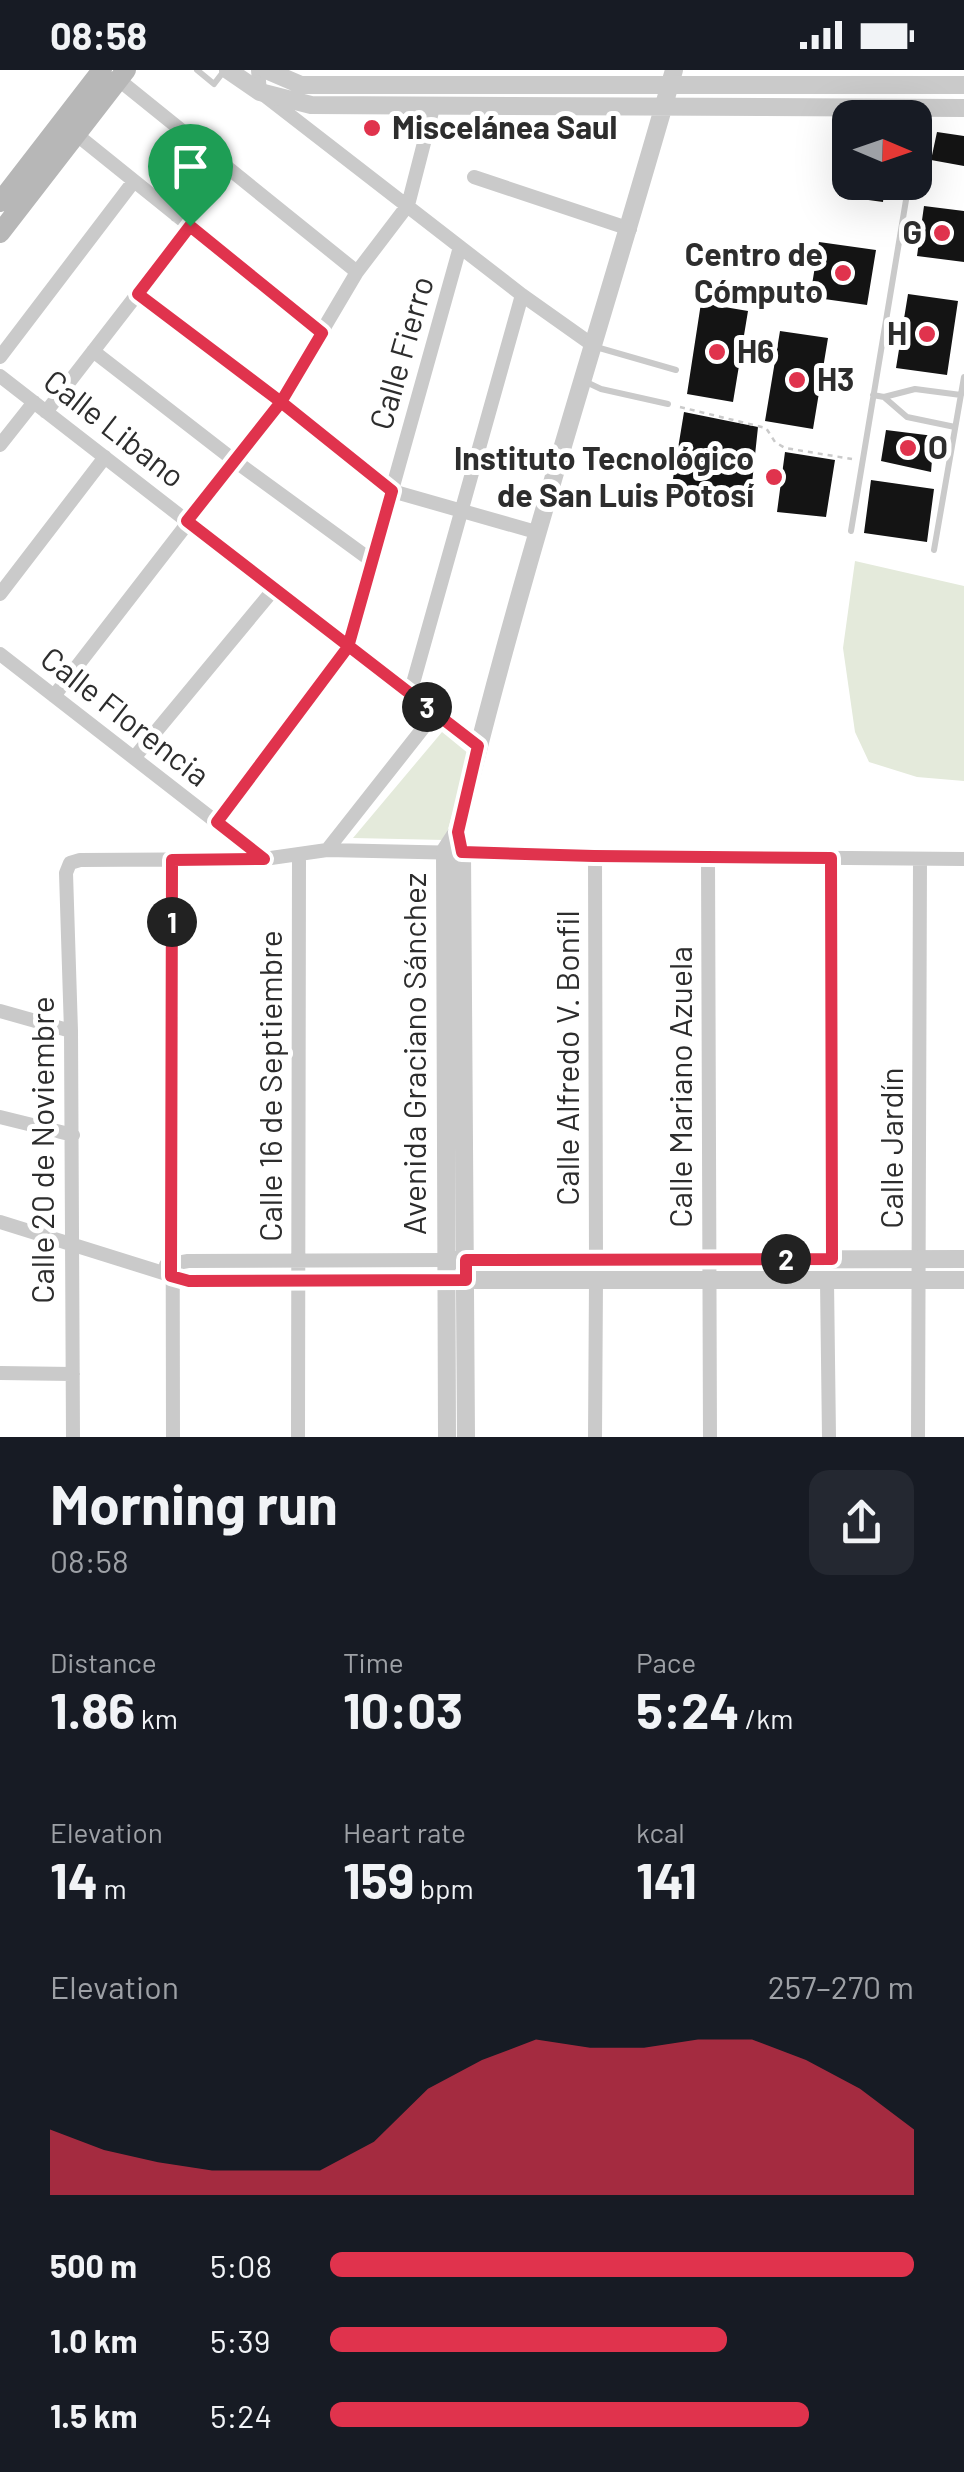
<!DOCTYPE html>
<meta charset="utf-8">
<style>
:root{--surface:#171b24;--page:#242831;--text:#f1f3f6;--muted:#9ea1a6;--accent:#e0334d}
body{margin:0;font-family:Barlow,sans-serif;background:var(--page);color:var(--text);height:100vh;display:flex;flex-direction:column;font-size:38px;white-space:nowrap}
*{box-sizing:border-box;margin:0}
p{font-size:32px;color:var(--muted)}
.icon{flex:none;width:55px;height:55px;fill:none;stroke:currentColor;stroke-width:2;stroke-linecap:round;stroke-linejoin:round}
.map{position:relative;height:1367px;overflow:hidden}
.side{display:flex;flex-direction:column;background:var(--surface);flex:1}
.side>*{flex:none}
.needle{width:65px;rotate:92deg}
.fabs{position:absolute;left:832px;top:30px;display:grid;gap:20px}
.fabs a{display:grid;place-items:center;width:100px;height:100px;border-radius:20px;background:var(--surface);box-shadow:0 10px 40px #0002;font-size:50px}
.pin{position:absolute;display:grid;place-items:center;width:85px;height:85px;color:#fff;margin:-102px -42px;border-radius:50% 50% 50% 0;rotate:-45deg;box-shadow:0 0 10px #0007}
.pin .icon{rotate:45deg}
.km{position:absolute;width:50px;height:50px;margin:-25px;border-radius:50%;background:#222;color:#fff;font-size:28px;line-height:50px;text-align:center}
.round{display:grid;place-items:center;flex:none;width:105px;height:105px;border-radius:20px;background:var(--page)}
.head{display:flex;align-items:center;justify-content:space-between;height:170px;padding:0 50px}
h1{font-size:55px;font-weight:700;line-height:75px}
.metrics{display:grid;grid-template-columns:repeat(3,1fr);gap:15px;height:170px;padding:10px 50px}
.metrics div{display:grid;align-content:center}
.metrics b{font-size:50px;font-weight:700}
.metrics small{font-size:28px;font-weight:400}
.metrics p{font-size:28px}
.chart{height:280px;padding:20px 50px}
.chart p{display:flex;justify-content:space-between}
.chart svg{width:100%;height:180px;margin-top:10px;fill:var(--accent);opacity:.7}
ul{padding:0 50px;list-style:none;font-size:32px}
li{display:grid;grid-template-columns:160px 120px 1fr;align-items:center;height:75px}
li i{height:25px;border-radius:12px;background:var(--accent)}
.status{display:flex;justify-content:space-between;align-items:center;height:70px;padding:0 50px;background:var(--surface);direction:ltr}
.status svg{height:28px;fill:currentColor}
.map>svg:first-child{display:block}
.green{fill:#e4eadb}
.building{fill:#141414}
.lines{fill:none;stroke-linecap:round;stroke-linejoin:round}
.path{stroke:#cacaca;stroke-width:2.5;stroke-dasharray:5 5;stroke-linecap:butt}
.service{stroke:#cacaca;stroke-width:6}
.minor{stroke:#cacaca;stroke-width:14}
.tertiary{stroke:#cacaca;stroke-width:18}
.secondary{stroke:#b7b7b7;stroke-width:20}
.route-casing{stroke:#fff;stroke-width:20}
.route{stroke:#e0334d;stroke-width:12}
.poi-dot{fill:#e0334d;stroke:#fff;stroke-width:4}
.labels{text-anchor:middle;stroke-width:10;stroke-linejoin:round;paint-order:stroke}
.poi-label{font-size:32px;font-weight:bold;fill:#2d2d2d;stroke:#fff;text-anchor:start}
.street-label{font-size:32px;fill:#2d2d2d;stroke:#fff}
</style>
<div class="status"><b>08:58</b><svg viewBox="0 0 49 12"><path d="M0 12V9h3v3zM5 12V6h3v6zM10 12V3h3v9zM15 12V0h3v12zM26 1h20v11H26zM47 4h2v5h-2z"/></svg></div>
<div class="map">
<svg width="964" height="1367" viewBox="0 0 964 1367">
<rect width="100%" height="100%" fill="#fff"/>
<path class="green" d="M855,491l109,25v195l-47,-4 -48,-15 -14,-30 -12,-84z
M442,662l27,22 -24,86 -92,-2z"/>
<path class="building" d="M937,62l27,4v30l-33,-6z
M841,112h44l-2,20 -44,-6z
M924,136l40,5v51l-47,-6z
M819,172l57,8 -9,55 -57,-8z
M908,224l50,7 -11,74 -51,-7z
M701,233l47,8 -15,91 -46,-8z
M780,261l48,7 -15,91 -48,-8z
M684,342l74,15 -8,75 -79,-11z
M886,360l48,6 -3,36 -50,-11z
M785,382l50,8 -9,57 -49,-5z
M871,410l63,9 -7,53 -63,-9z"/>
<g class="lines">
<path class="path" d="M680,337l86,21 9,14 10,6 67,11"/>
<path class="service" d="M197,0l17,14 10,-13
M915,75l1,-36
M596,277l80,23
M584,311l17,8 67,15
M873,325l11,2 31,-8 46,6
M885,328l22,19 48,10
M851,461l58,-349
M934,480l30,-173"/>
<path class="minor" d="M258,0l2,22 262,203 72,51
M119,10l238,192
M77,65l246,198
M474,107l156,52
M176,145l47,-51
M138,224l254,197 144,41
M93,281l142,110 137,100
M0,287l134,-176
M0,306l478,371
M46,342l144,-186
M0,375l34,-43
M0,524l105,-137
M0,584l264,205
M410,624l112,-399
M54,626l222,-287 81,-137 51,-67 26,-101
M134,688l140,-169
M217,752l131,-175 112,-400
M327,780l108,-137
M595,786l1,404
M708,787l2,580
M831,788l2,401
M172,790l1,577
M0,941l71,20
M0,1047l73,18
M0,1152l189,59 257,-1
M166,1195l22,-4 258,-1
M827,1211l2,156
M0,1303l73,1
M73,1367l-2,-406 -5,-158 4,-10 10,-3 184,-1 63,-9 268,6 369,3
M298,1367l1,-581
M595,1367l1,-157
M918,1367l2,-578"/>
<path class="tertiary" d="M228,0l32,22 51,13 653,3
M266,0l35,15h663
M458,761l4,21 4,585
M455,1190l509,-1
M457,1210h507
M447,1367l-2,-586 13,-20c61,-257 144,-507 216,-761"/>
<path class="secondary" d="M0,132l102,-132
M0,163l126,-163"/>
</g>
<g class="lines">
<defs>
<path id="route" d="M190,156l132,107 -41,69 111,89 -44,156 -131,175 47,37 -92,1 -1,416 18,5 277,-1v-20l366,-1 -1,-401 -237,-2 -132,-4 -4,-20 20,-86 -291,-225 94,-119 -143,-108 52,-68"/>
</defs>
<use href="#route" class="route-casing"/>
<use href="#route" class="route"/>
</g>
<g class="poi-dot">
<circle cx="372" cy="58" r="10"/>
<circle cx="942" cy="163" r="10"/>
<circle cx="843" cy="203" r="10"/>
<circle cx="927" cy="264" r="10"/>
<circle cx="717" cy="282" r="10"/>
<circle cx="797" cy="310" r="10"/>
<circle cx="908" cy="378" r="10"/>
<circle cx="774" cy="407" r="10"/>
</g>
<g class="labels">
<g class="poi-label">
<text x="392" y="69">Miscelánea Saul</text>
<text x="922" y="174" text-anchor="end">G</text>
<text x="823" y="196" text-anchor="end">Centro de<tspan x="823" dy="37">Cómputo</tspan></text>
<text x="907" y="275" text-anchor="end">H</text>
<text x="737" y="293">H6</text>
<text x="817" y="321">H3</text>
<text x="928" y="389">O</text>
<text x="754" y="400" text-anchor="end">Instituto Tecnológico<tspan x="754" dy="37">de San Luis Potosí</tspan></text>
</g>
<g class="street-label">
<text transform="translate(402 283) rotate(-74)" y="11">Calle Fierro</text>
<text transform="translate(114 359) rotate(38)" y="11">Calle Libano</text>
<text transform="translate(125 647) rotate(38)" y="11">Calle Florencia</text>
<text transform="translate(415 984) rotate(-90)" y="11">Avenida Graciano Sánchez</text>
<text transform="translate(568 988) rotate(-90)" y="11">Calle Alfredo V. Bonfil</text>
<text transform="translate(271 1016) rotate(-90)" y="11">Calle 16 de Septiembre</text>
<text transform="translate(681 1017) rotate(-90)" y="11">Calle Mariano Azuela</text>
<text transform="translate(892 1078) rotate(-90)" y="11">Calle Jardín</text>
<text transform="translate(43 1080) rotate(-90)" y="11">Calle 20 de Noviembre</text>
</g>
</g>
</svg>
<div class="fabs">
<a><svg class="needle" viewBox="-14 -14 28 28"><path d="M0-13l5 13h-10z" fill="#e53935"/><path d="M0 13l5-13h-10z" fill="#9ea1a6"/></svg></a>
</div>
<div class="pin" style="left:190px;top:156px;background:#1e9e55"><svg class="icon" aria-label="arrive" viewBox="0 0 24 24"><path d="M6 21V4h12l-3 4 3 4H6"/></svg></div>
<b class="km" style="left:172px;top:852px">1</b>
<b class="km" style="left:786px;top:1189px">2</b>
<b class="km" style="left:427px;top:637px">3</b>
</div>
<section class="side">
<div class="head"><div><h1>Morning run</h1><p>08:58</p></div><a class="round"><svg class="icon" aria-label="share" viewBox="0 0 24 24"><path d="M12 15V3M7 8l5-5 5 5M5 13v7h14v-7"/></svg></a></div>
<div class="metrics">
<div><p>Distance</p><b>1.86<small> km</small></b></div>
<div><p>Time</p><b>10:03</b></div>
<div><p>Pace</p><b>5:24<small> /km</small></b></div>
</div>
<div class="metrics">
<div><p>Elevation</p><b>14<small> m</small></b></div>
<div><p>Heart rate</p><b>159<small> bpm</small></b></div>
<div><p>kcal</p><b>141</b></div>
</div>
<div class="chart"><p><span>Elevation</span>257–270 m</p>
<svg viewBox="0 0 160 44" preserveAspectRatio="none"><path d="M0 44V28L10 33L20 36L30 38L40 38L50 38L60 31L70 18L80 11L90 6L100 8L110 8L120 6L130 6L140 11L150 18L160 28V44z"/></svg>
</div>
<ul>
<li><b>500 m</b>5:08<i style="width:100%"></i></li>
<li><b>1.0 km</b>5:39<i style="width:68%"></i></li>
<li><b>1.5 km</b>5:24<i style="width:82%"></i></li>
</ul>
</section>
